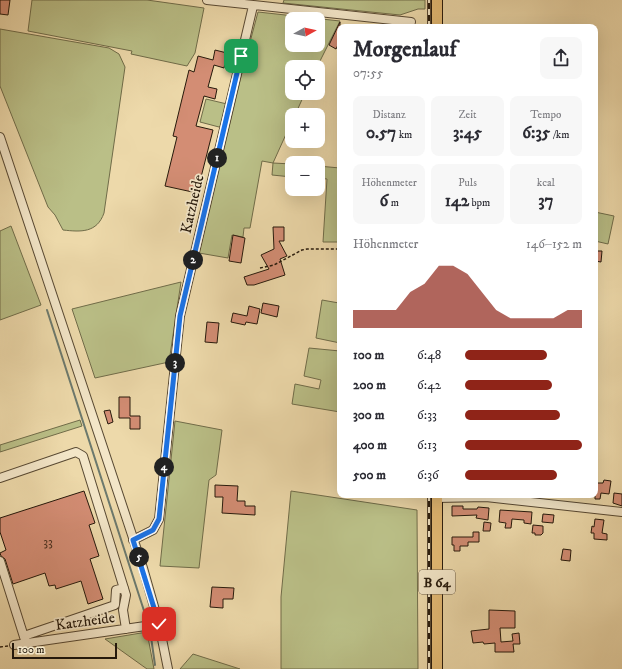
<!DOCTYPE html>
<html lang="de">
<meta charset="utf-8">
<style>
:root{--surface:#fff;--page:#f7f7f7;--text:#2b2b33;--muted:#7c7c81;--accent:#8f2418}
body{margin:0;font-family:"IM FELL DW Pica",serif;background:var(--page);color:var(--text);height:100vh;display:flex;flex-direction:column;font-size:15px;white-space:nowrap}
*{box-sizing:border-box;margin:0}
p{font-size:13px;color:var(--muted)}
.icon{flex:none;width:22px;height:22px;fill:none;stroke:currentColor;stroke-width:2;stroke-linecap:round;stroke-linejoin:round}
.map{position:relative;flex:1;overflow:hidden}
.panel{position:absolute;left:337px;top:24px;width:261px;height:474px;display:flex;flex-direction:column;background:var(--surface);border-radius:8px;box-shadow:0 4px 16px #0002}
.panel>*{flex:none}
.needle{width:26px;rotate:82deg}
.buttons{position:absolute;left:285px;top:12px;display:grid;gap:8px}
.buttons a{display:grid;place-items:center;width:40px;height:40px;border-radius:8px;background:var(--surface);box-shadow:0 4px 16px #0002;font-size:20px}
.scale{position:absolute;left:12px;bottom:10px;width:105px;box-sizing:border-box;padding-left:4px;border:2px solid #26190b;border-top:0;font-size:11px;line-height:14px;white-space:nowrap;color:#26190b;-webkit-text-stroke:3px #f3e6c8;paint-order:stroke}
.pin{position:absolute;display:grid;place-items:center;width:34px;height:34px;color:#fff;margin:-17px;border-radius:8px;box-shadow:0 2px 6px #0006}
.km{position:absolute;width:20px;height:20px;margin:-10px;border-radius:50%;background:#222;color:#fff;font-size:11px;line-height:20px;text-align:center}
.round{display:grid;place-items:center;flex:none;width:42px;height:42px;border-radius:8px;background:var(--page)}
.overview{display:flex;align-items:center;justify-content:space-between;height:68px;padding:0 16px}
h1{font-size:22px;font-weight:700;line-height:30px}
.stats{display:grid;grid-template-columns:repeat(3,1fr);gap:6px;height:68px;padding:4px 16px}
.stats div{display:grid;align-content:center;border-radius:8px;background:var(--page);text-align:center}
.stats b{font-size:17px;font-weight:700}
.stats small{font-size:11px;font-weight:400}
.stats p{font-size:11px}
.chart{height:112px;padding:8px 16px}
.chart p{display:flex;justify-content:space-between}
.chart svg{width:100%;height:72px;margin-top:4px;fill:var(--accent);opacity:.7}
ul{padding:0 16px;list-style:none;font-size:13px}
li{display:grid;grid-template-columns:64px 48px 1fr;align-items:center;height:30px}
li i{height:10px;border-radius:5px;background:var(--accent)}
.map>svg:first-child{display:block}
.grass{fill:#babf87;stroke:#706c49;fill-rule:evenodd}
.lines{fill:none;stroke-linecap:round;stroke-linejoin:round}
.stream{stroke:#6c796d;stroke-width:2}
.building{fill:#d38d74;stroke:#26190b}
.minor-casing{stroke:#584933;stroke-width:10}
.major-casing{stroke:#26190b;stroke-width:12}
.path{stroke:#26190b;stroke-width:1.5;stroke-dasharray:3 2;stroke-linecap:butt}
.minor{stroke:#f3e6c8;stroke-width:8}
.major{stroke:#e6bc75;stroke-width:10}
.rail-casing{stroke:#26190b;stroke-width:3.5}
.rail{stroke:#f3e6c8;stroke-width:2;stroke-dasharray:6;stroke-linecap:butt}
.route-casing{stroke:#fff;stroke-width:8}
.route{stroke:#1a73e8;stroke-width:5}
.labels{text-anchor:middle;stroke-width:3.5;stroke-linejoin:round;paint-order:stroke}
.number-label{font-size:13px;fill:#513625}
.shield{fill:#f3e6c8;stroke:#645644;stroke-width:1}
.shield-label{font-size:14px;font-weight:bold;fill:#26190b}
.street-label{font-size:15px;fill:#26190b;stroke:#f3e6c8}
</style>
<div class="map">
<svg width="622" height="669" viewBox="0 0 622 669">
<rect width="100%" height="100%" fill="#edd9aa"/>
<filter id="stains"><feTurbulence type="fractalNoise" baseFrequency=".005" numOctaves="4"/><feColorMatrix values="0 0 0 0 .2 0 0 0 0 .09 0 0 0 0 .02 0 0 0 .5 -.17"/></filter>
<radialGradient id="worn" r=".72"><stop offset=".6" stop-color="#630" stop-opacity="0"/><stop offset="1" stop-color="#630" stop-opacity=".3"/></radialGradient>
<path class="grass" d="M32,0h115l57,8 -9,45 -8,13 -56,-12 1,-3 -104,-20z
M284,0h141v9h-7l-18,6 -117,-12z
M258,12l82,9 -23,46h-25v26h13l-10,22h-3v6l-19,42 19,1v13l-20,-2 1,-12 -11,-2 -12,67h-6l-1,9 -11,-2 -4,23 -29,-5 42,-177zM292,19h26v26h-26z
M0,29l109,19 10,6 6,13 -21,146c-7,20 -23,19 -41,17l-8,-15 -7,-8 -48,-121z
M206,99l21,5 -5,21 -3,2 -19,-5z
M318,166l22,2v74h-17l4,-63 -9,-1z
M595,212l19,4 -6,28 -13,-3z
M11,226l30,79 -41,15v-89z
M181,282l-12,80 -74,16 -23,-69z
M340,294v49l-24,-5 6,-38 17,3z
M309,348l31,3v61l-48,-8 3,-20 24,5 2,-9 -17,-4z
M80,420l2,6 -82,26v-7z
M175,421l47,9 -6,45 -7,5 -10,88 -39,-2z
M291,491l126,19 1,159h-137v-72z
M147,632l7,37h-7l-42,-30z
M193,654l47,15h-60z"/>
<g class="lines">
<path class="stream" d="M47,310l99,307
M151,637l4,28"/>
</g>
<path class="building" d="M0,0h10l-2,15 -8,-1z
M340,22v19l-4,8 -7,-4z
M215,50l12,3 -3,15 -10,-3 -6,22 9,2 -2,10 -11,-3 -8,30 17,4 -16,63 -32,-7 12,-49 -4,-1 16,-66 5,2 4,-16 15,4z
M273,227h11v14h-5l8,15 -7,3 5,16 -31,10h-7l-3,-8 25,-8 -8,-14 13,-6z
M233,235l12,3 -4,25 -12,-2z
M595,251h7l-1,11 -6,-1z
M263,303l16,3 -2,11 -16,-4z
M249,306l11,3 -3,15 -11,-2 -1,3 -14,-3 2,-9 14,3z
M207,322l12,1 -2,20 -12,-1z
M119,397h11v19h10v13h-10v-11h-11z
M110,410l3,12 -5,2 -4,-13z
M604,480l7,1 -2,13 -8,-1 -1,6h-5v-16h8z
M215,485l23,1 -1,15h8v5h10v9l-33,-2 1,-16h-8z
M84,491l11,32 -6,2 10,31 -9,3 13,40 -15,5 -7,-23 -25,8 -1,-4 -6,1 -4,-13 -32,11 -8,-25 -4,-3 -1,-3 6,-3 -6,-18v-14z
M614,493l8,1v12l-9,-3z
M452,506h11v3h14l1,-2 11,1 -1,12 -12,-2 1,-3 -25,1z
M500,510l32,2 -1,12 -7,-1v-3l-12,-1 -1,9h-6l1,-5 -7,-1z
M543,514l11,1 -1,8 -11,-1z
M595,519l9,1 -2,13 5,1v6l-13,-1v-6h-3l1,-7 2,1z
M484,522l7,1 -1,8h-7z
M533,525l10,1v7l-2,2h-6v-2h-3z
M473,532h6v10h-11v4h-8v5h-6v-6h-2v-8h21z
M563,549l8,1 -1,11 -9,-1z
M212,587l22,1 -1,11h-10v9l-13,-1z
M489,610l26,1v17h-15l1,14 12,-1 -1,-7 7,-1 1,11h-7l1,8h-19v-9l-11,1 -1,-2 -10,1 -2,-12 18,-2z"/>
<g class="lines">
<defs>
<path id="minor" d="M207,0l204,22
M0,137l143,431 16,56 9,45
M0,478l76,-26 7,4 43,139 -3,15 3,19
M437,498l49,-1 136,15
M133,540l20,-10 6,-11 21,-203 73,-310
M0,561l25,79
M24,636l91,-31 1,-15 8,-2
M14,645l145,-21"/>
<path id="major" d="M437,27v-27
M437,669v-174"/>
</defs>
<use href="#minor" class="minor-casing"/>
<use href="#major" class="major-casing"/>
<path class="path" d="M260,268l14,-3 28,-15 5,-1h33
M0,647l8,-1"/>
<use href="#minor" class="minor"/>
<use href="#major" class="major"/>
<defs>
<path id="rail" d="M429,27v-27
M429,669v-174"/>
</defs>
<use href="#rail" class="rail-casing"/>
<use href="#rail" class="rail"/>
</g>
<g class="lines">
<defs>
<path id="route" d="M159,624l-26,-84 20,-10 6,-11 21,-203 61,-260"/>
</defs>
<use href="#route" class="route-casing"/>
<use href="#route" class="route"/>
</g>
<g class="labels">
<g class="number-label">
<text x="48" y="546">33</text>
</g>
<rect class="shield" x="419" y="570" width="36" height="24" rx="3"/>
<g class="shield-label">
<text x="437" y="587">B 64</text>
</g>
<g class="street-label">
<text transform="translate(192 204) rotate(-77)" y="5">Katzheide</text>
<text transform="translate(85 621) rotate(-8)" y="5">Katzheide</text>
</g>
</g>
<rect width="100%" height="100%" filter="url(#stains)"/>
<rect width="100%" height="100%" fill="url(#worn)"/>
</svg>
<div class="buttons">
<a><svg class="needle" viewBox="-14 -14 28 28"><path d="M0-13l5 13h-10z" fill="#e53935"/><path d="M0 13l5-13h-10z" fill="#7c7c81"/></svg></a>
<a><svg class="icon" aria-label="locate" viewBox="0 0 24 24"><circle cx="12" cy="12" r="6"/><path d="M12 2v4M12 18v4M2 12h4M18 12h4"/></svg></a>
<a>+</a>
<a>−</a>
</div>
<div class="scale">100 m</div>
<div class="pin" style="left:241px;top:56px;background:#1e9e55"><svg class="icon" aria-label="arrive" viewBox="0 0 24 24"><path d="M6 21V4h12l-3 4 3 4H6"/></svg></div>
<div class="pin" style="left:159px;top:624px;background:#d93025"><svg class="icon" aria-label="check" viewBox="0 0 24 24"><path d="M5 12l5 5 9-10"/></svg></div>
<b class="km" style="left:217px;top:158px">1</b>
<b class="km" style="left:193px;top:260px">2</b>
<b class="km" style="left:175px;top:363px">3</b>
<b class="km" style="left:164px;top:467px">4</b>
<b class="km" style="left:139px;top:557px">5</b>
<section class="panel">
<div class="overview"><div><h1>Morgenlauf</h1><p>07:55</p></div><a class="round"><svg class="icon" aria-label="share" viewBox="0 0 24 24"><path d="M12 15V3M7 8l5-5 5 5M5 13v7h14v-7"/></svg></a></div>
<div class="stats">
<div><p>Distanz</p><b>0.57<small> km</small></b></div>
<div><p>Zeit</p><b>3:45</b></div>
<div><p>Tempo</p><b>6:35<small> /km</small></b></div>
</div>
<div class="stats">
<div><p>Höhenmeter</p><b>6<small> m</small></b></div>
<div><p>Puls</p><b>142<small> bpm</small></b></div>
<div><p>kcal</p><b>37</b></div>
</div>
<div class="chart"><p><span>Höhenmeter</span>146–152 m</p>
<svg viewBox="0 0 160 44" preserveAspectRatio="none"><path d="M0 44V33L10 33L20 33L30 33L40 22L50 17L60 6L70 6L80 11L90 22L100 33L110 38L120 38L130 38L140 38L150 33L160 33V44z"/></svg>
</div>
<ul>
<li><b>100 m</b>6:48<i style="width:70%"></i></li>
<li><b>200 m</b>6:42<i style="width:74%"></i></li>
<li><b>300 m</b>6:33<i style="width:81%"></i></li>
<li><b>400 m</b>6:13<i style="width:100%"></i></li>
<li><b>500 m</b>6:36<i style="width:79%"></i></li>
</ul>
</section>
</div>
